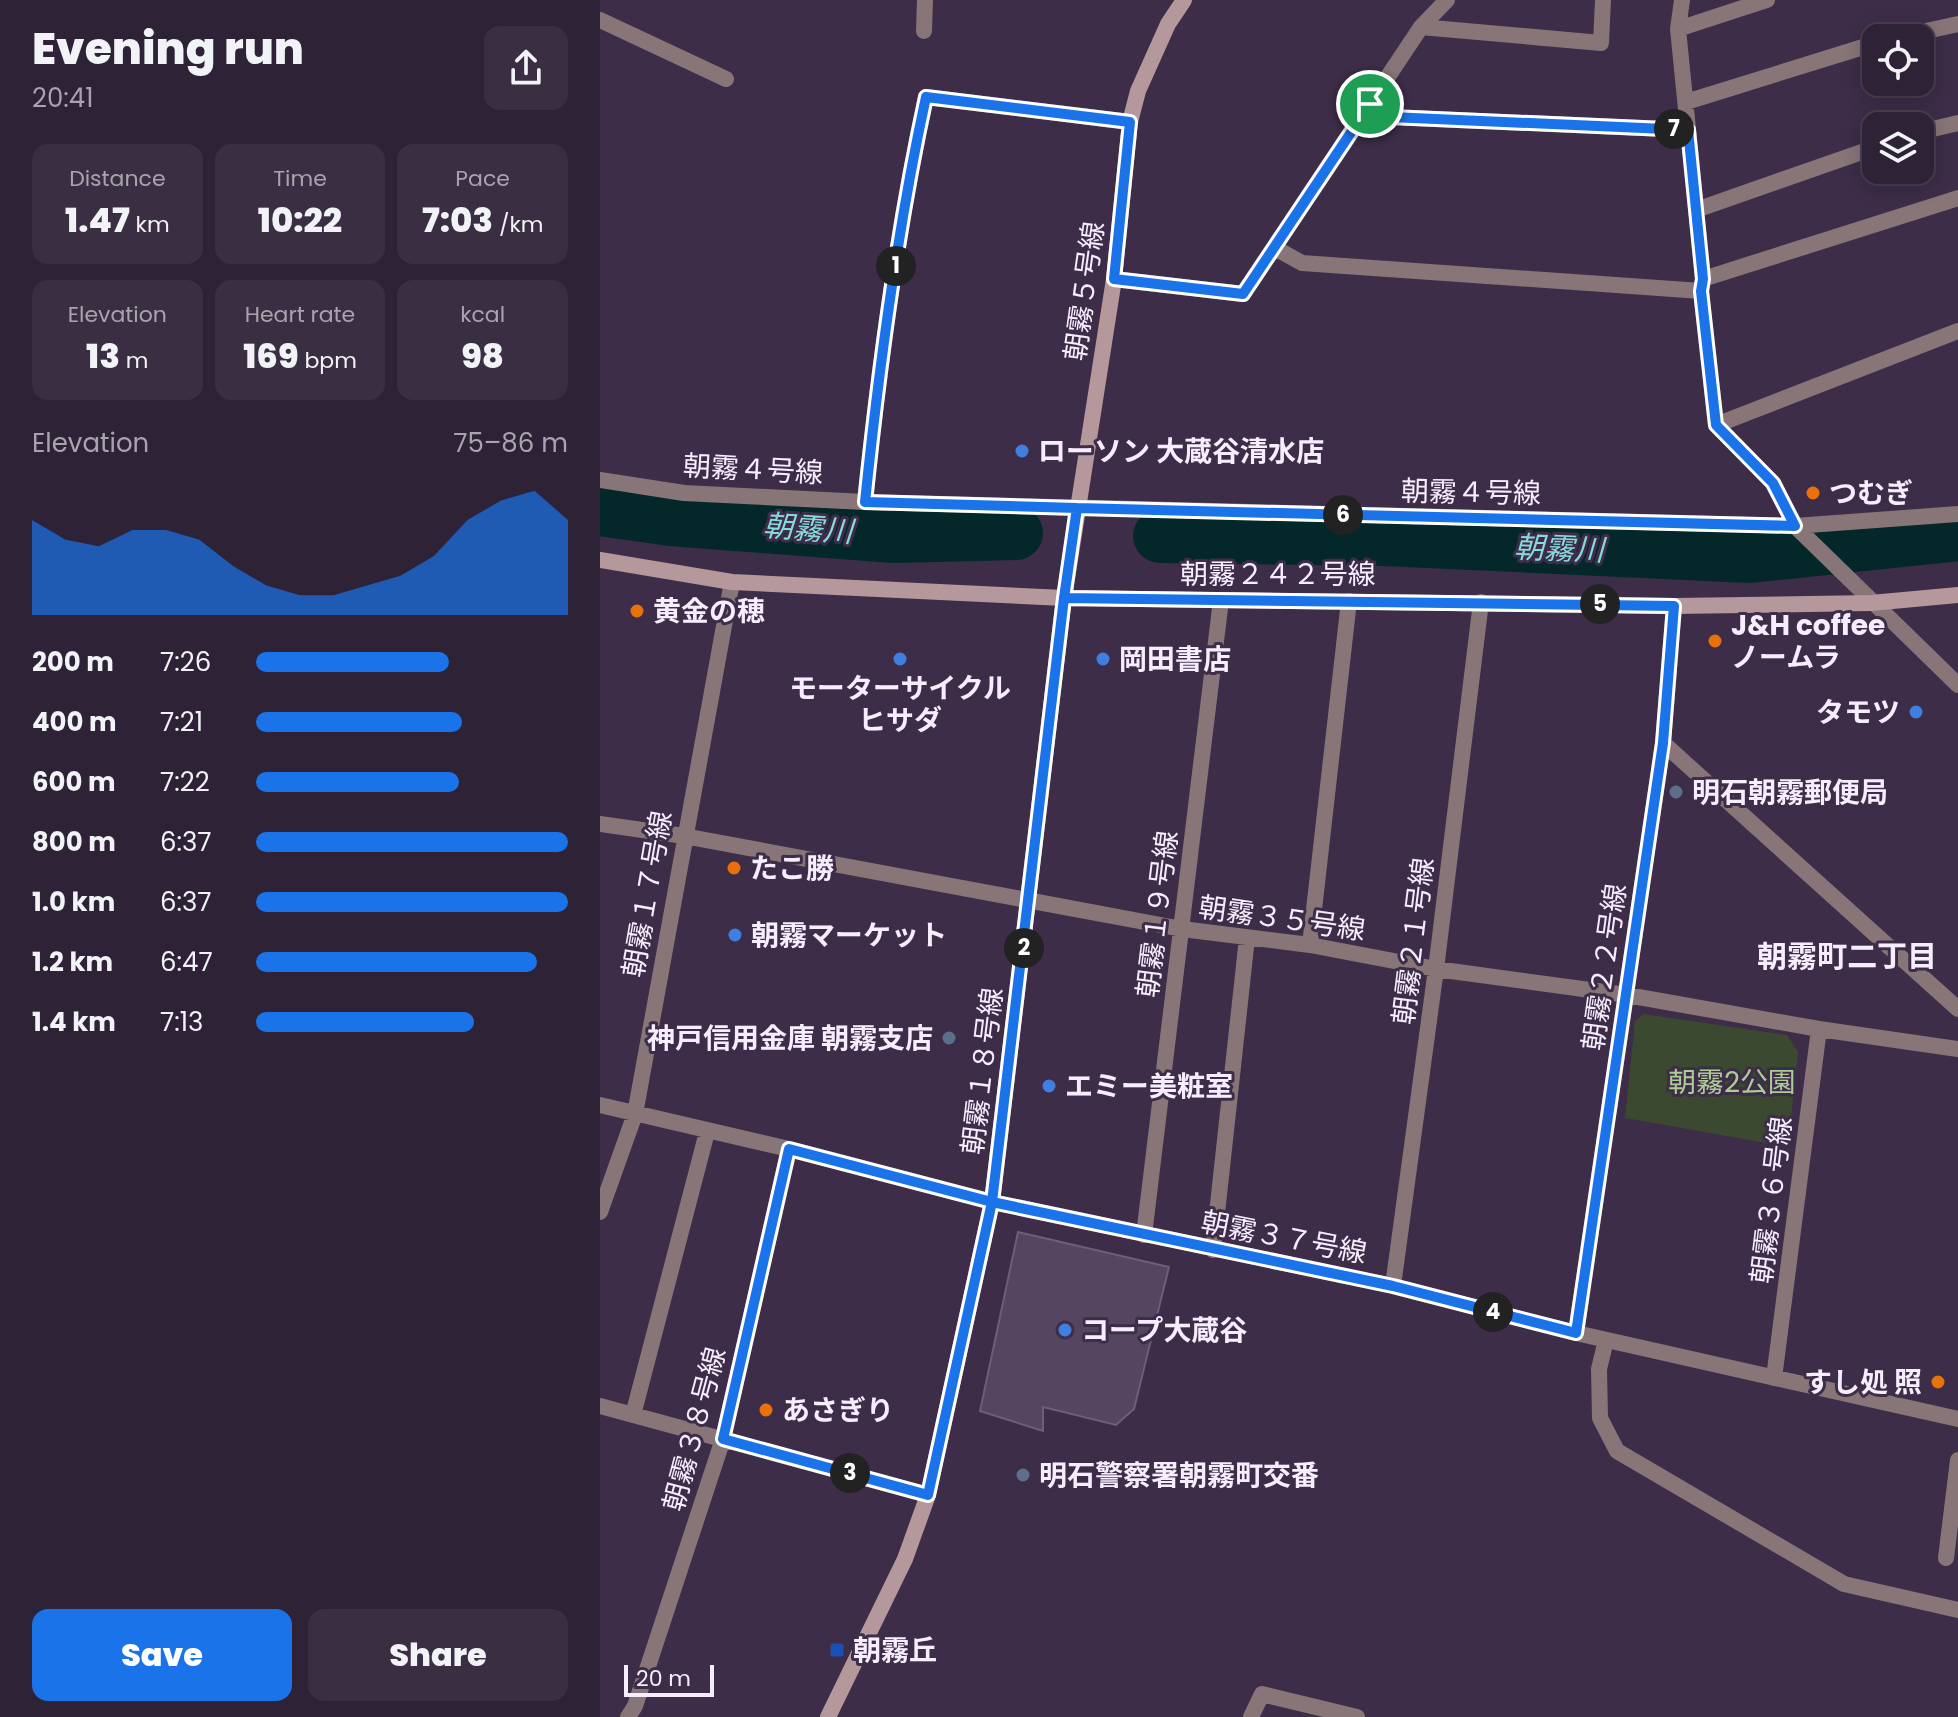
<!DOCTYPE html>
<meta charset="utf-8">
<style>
:root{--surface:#2e2236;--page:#3a2f42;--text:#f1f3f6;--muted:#a7a4ad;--line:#493f51;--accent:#1a73e8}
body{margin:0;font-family:Poppins,"Noto Sans JP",sans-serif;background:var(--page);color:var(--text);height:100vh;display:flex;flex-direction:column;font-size:30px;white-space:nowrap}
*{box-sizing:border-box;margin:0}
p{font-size:26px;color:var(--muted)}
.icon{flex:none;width:44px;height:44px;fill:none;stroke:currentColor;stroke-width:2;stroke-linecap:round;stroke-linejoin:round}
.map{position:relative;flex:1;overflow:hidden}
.side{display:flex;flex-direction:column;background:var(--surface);width:600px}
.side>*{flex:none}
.tools{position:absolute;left:1262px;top:24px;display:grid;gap:16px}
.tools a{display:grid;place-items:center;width:72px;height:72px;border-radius:16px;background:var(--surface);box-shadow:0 4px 20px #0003,0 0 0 2px var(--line);font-size:40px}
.scale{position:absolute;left:24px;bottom:20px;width:90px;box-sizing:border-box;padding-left:8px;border:4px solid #f6edfe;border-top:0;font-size:22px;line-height:28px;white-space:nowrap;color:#f6edfe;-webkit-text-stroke:6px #3d2d48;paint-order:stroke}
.pin{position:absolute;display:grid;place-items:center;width:68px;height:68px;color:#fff;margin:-34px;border:4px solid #fff;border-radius:50%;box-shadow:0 2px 8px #0007}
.km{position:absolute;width:40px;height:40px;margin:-20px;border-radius:50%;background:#222;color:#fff;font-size:22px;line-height:40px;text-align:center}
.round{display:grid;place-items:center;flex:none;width:84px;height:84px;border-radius:16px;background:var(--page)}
.overview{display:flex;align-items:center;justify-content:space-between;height:136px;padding:0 32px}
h1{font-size:44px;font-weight:800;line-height:60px}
.stats{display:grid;grid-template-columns:repeat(3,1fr);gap:12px;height:136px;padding:8px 32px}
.stats div{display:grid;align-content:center;border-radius:16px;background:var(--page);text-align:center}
.stats b{font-size:34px;font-weight:800}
.stats small{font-size:22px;font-weight:400}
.stats p{font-size:22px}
.chart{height:224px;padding:16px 32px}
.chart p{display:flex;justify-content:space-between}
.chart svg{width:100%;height:144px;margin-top:8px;fill:var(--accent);opacity:.7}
.cta{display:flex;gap:16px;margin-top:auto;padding:16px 32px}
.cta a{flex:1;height:92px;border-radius:16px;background:var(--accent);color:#fff;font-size:32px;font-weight:800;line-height:92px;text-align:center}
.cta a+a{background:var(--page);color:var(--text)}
ul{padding:0 32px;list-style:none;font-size:26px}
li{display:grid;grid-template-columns:128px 96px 1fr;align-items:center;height:60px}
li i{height:20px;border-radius:10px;background:var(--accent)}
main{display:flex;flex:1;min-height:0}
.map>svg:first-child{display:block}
.green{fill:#3a492f}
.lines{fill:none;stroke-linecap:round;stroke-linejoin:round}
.river{stroke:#042829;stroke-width:54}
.building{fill:#564561;stroke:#6f5d7a;stroke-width:2}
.lane{stroke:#877577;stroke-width:16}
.street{stroke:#877577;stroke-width:16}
.secondary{stroke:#b4989b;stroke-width:16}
.route-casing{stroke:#fff;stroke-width:16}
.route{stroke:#1a73e8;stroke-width:10}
.shop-dot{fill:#3f7fe0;stroke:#3d2d48;stroke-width:3}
.food-dot{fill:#e8710a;stroke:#3d2d48;stroke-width:3}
.service-dot{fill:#5c6f8a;stroke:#3d2d48;stroke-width:3}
.transit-dot{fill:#1a4fb4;stroke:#3d2d48;stroke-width:3}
.labels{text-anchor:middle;stroke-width:6;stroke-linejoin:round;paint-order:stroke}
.street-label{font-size:28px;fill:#f6edfe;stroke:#3d2d48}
.poi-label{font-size:28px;font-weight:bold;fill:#f6edfe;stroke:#3d2d48;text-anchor:start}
.park-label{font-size:28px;fill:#adcb96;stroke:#3d2d48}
.water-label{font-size:30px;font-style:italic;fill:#88d9dc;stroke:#3d2d48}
.neighbourhood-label{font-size:30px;font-weight:bold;fill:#f6edfe;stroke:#3d2d48}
</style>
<main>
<section class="side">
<div class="overview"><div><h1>Evening run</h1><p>20:41</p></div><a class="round"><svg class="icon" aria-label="share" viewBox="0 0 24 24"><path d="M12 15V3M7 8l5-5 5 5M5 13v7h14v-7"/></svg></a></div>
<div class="stats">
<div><p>Distance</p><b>1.47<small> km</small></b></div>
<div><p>Time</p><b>10:22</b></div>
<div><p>Pace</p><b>7:03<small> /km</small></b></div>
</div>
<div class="stats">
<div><p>Elevation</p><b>13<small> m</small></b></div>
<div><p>Heart rate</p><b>169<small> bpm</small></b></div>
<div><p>kcal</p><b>98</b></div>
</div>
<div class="chart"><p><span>Elevation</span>75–86 m</p>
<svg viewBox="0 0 160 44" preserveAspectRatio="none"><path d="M0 44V15L10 21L20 23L30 18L40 18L50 21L60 29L70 35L80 38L90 38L100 35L110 32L120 26L130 15L140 9L150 6L160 15V44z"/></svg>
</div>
<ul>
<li><b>200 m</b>7:26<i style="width:62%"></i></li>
<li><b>400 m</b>7:21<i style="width:66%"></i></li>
<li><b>600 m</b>7:22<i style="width:65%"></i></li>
<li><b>800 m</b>6:37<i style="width:100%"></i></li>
<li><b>1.0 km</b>6:37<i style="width:100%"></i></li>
<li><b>1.2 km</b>6:47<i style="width:90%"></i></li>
<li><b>1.4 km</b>7:13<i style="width:70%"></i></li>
</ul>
<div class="cta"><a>Save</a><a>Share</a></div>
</section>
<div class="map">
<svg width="1358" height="1717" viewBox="0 0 1358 1717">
<rect width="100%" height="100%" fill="#3d2d48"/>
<path class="green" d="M1044,1014l143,21 11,17 -10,95 -163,-29 10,-97z"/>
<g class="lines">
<path class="river" d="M0,509l71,10 223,17 122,-3
M560,536l224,3 366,17 208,-22"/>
</g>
<path class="building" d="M418,1232l151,35 -35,142 -18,16 -73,-18v24l-63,-20z"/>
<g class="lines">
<path class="lane" d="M1006,1340l-7,29 1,49 17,33 227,133 114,26"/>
<path class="street" d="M1082,0l-4,29 25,250 -2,12 15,134
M0,20l126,59
M821,27l180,16 2,-43
M1078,29l89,-29
M324,31l1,-31
M1294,38l64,-14
M1086,102l190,-59
M770,104l20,13 298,13
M1320,132l38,-9
M1096,210l180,-63
M675,248l27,15 399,28
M514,279l129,15 178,-267 26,-27
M1103,279l255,-81
M1116,425l57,58 22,43 163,159
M1116,425l242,-94
M0,480l84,13 181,9 930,24 163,-12
M265,502c14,-135 32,-272 61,-405l204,25
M1063,743l295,266
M0,824l84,12 498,93 128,16 126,24 191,26 192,34 139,20
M710,945l39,-344
M0,1105l189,44 203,53 401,84 183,47 382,86
M0,1212l35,-98 97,-532
M544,1235l77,-635
M613,1250l34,-312
M793,1286l43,-317 45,-367
M976,1333l87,-590 11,-137
M1174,1378l45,-349
M0,1406l328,89
M33,1415l74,-283
M1346,1558l12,-98
M28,1717l7,-11 88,-267 66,-290
M651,1717l11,-23 95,23"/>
<path class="secondary" d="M0,560l132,22 332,16 610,8 197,-3 87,-8
M228,1717l77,-158 23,-64 64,-293 72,-604 50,-319 16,-157 8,-31 30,-67 16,-24"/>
</g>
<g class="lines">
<defs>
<path id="route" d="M770,104l-127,190 -129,-15 16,-157 -204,-25c-29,133 -47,270 -61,405l212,6 -13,90 -72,604 -203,-53 -66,290 205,56 64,-293 401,84 183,47 87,-590 11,-137 -610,-8 13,-90 718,18 -22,-43 -57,-58 -15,-134 2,-12 -15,-149 -298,-13 -20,-13"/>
</defs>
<use href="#route" class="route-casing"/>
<use href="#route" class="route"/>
</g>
<g class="shop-dot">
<circle cx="422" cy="451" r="8"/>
<circle cx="300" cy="659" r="8"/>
<circle cx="503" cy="659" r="8"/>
<circle cx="1316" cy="712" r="8"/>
<circle cx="135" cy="935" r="8"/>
<circle cx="449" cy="1086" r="8"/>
<circle cx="465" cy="1330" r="8"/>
</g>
<g class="food-dot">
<circle cx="1213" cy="493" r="8"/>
<circle cx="37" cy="611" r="8"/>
<circle cx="1115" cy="641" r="8"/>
<circle cx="134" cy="868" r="8"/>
<circle cx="1338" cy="1382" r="8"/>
<circle cx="166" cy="1410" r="8"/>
</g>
<g class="service-dot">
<circle cx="1076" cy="792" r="8"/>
<circle cx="349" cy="1038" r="8"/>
<circle cx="423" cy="1475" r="8"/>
</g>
<rect class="transit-dot" x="229" y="1642" width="16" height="16" rx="4"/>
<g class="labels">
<g class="street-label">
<text transform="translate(484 291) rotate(-82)" y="10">朝霧５号線</text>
<text transform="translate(153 469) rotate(3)" y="10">朝霧４号線</text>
<text transform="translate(871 492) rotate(1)" y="10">朝霧４号線</text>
<text x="678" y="584">朝霧２４２号線</text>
<text transform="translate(47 894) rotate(-80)" y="10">朝霧１７号線</text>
<text transform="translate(557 914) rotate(-83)" y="10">朝霧１９号線</text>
<text transform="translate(682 918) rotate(8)" y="10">朝霧３５号線</text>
<text transform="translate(813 941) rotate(-83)" y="10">朝霧２１号線</text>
<text transform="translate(1004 967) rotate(-82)" y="10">朝霧２２号線</text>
<text transform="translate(382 1071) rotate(-83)" y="10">朝霧１８号線</text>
<text transform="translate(1171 1200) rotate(-83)" y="10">朝霧３６号線</text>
<text transform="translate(684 1237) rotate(11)" y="10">朝霧３７号線</text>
<text transform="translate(94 1429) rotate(-75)" y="10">朝霧３８号線</text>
</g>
<g class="poi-label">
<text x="438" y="461">ローソン 大蔵谷清水店</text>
<text x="1229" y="503">つむぎ</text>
<text x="53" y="621">黄金の穂</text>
<text x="1131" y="635">J&amp;H coffee<tspan x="1131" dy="32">ノームラ</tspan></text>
<text x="519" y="669">岡田書店</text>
<text x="300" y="698" text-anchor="middle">モーターサイクル<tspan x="300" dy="32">ヒサダ</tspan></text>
<text x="1300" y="722" text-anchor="end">タモツ</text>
<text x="1092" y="802">明石朝霧郵便局</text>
<text x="150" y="878">たこ勝</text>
<text x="151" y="945">朝霧マーケット</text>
<text x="333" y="1048" text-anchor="end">神戸信用金庫 朝霧支店</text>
<text x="465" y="1096">エミー美粧室</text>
<text x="481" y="1340">コープ大蔵谷</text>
<text x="1322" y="1392" text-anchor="end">すし処 照</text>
<text x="182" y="1420">あさぎり</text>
<text x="439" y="1485">明石警察署朝霧町交番</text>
<text x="253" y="1660">朝霧丘</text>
</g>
<g class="park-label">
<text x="1132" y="1092">朝霧2公園</text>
</g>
<g class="water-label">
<text transform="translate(208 529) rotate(4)" y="10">朝霧川</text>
<text transform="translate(959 549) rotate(2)" y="10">朝霧川</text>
</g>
<g class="neighbourhood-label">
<text x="1247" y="967">朝霧町二丁目</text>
</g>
</g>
</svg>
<div class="tools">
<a><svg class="icon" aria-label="locate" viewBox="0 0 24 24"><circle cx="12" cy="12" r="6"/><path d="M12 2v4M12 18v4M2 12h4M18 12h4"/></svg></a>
<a><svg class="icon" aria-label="layers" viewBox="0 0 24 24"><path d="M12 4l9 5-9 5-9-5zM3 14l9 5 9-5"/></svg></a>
</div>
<div class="scale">20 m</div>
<div class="pin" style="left:770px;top:104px;background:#1e9e55"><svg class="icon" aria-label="arrive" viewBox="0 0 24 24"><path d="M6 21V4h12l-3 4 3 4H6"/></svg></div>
<b class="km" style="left:296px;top:266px">1</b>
<b class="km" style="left:424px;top:948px">2</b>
<b class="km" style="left:250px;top:1473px">3</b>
<b class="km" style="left:893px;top:1312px">4</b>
<b class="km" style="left:1000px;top:604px">5</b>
<b class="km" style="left:743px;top:515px">6</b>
<b class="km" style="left:1074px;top:129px">7</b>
</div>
</main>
